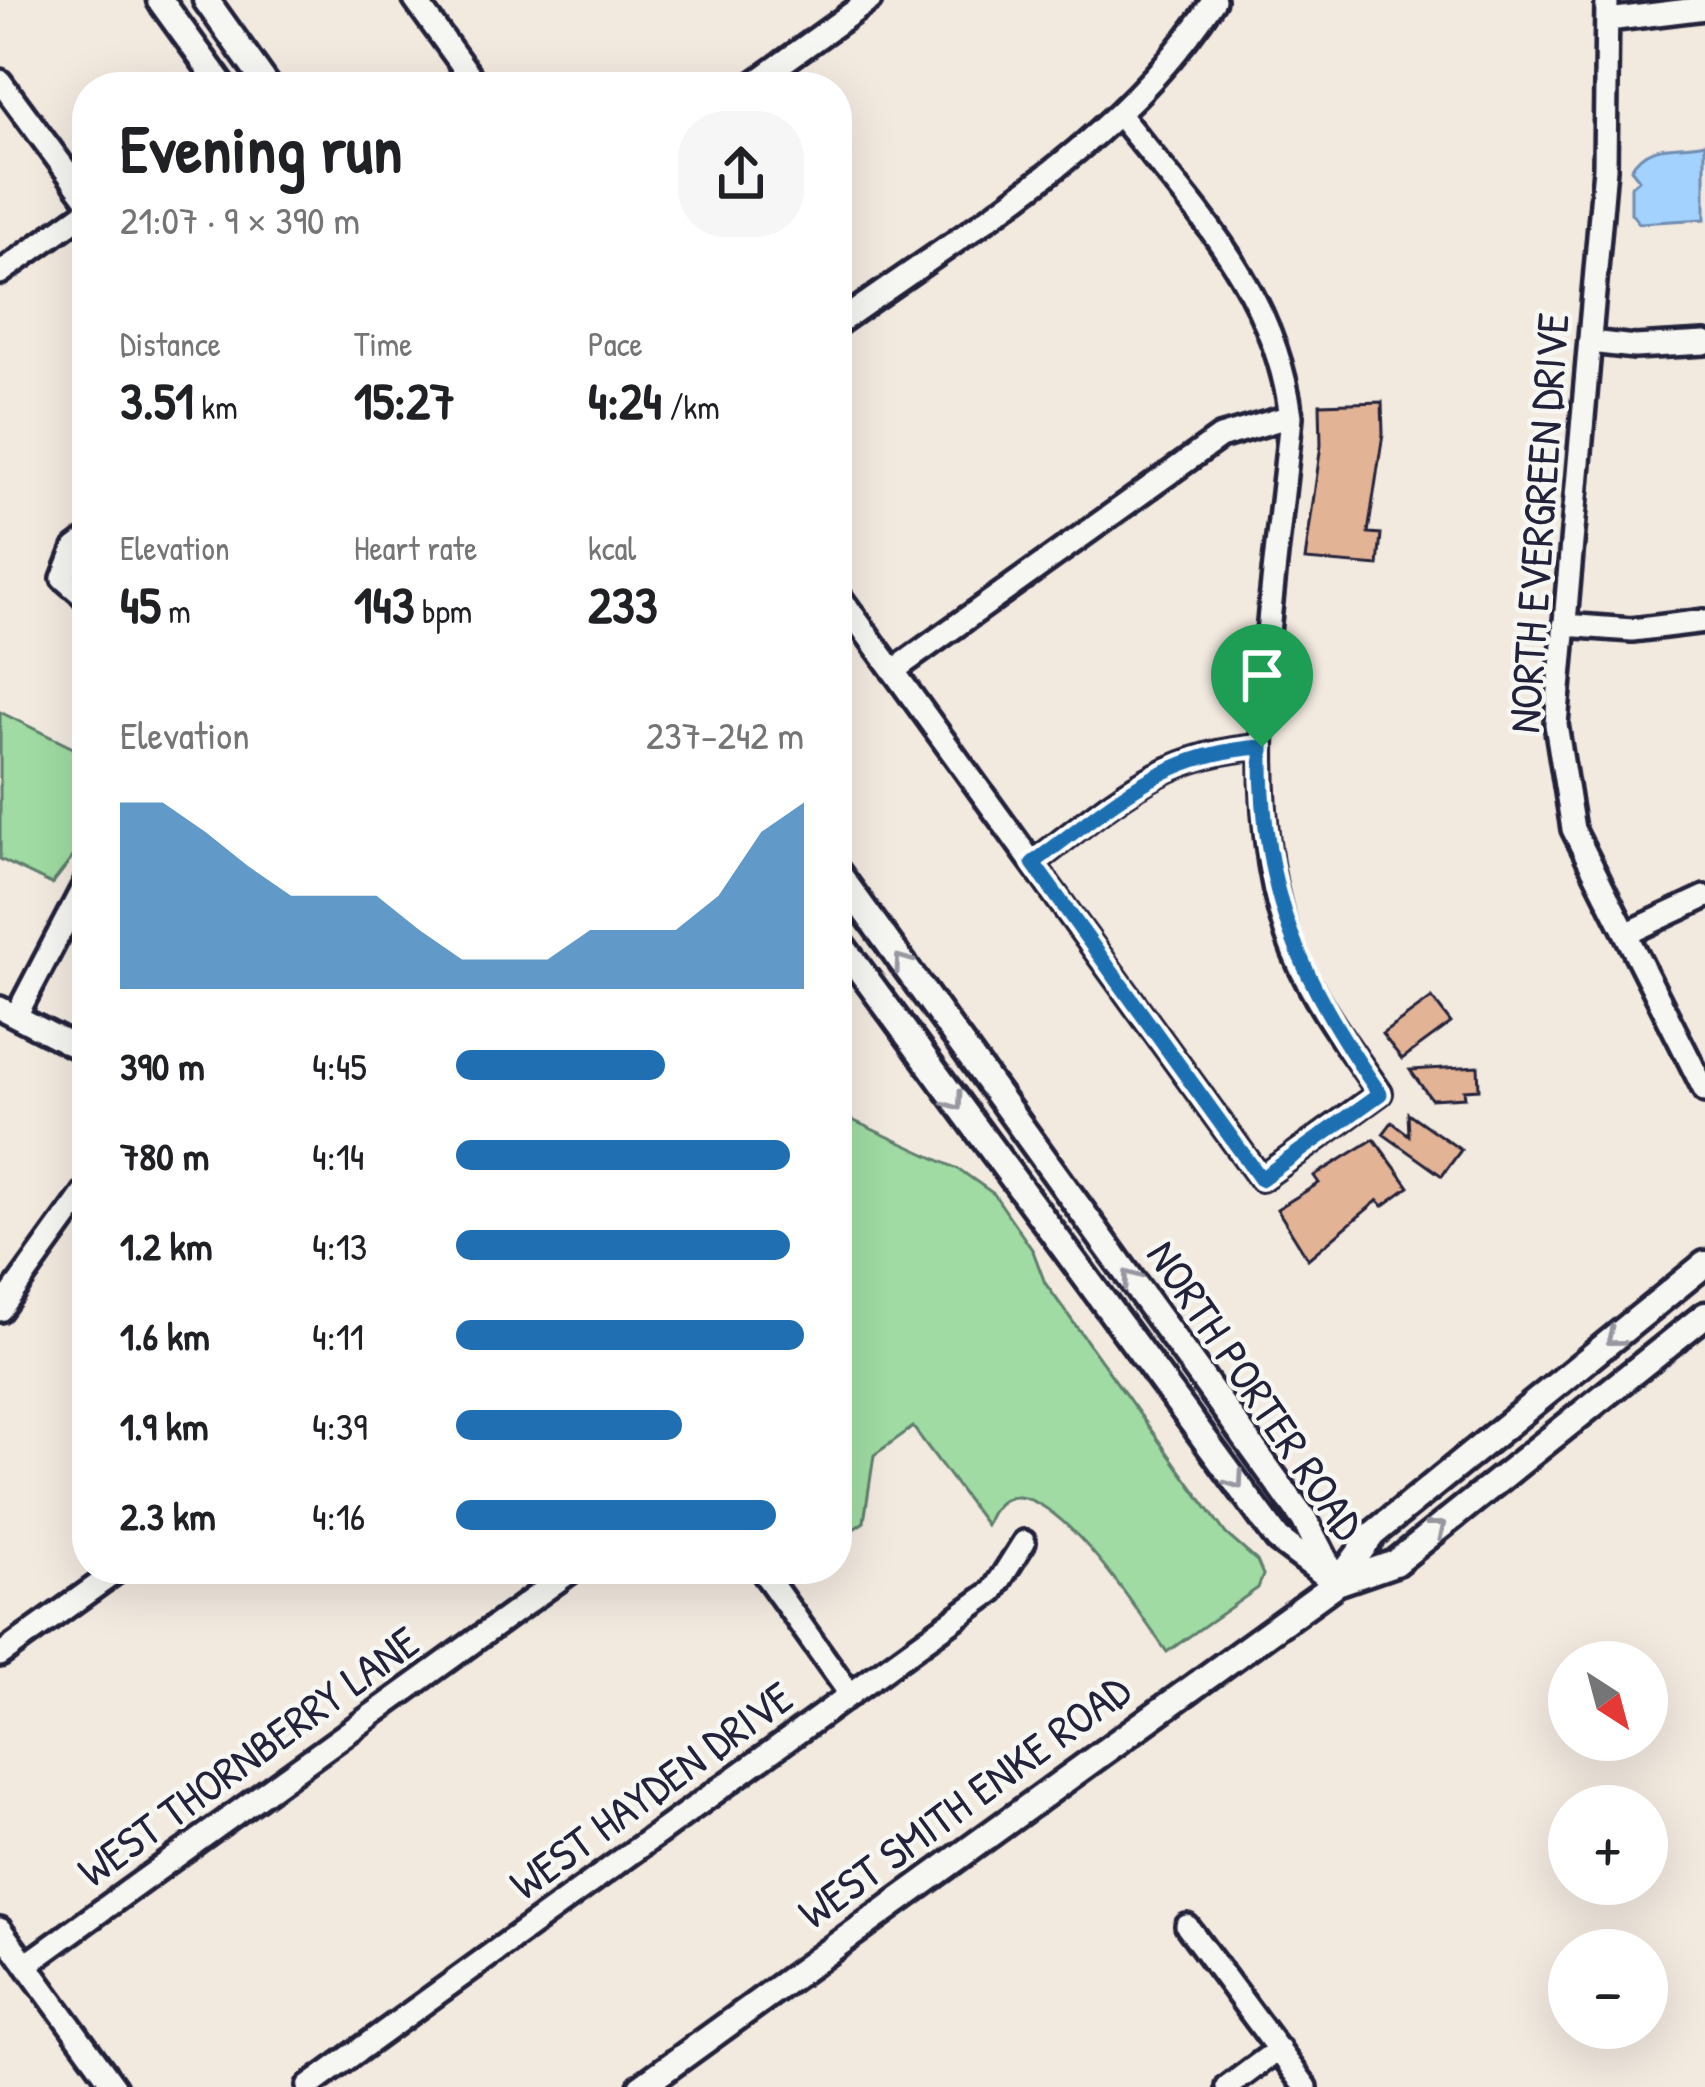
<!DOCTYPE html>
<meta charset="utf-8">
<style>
:root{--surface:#fff;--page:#f6f6f6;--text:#202124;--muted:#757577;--accent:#1f6fb2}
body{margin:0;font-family:"Patrick Hand",sans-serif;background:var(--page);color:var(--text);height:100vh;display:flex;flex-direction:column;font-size:45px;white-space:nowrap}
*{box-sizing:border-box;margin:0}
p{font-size:39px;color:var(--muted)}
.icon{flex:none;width:66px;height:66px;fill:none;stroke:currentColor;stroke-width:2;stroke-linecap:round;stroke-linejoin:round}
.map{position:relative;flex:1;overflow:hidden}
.details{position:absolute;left:72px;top:72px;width:780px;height:1512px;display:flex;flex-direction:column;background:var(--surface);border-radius:48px;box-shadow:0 12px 48px #0002}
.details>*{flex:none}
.needle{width:78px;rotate:144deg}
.buttons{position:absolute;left:1548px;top:1641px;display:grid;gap:24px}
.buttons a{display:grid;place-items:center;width:120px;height:120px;border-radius:50%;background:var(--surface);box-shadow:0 12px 48px #0002;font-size:60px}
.pin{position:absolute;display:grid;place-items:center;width:102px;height:102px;color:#fff;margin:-123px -51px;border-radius:50% 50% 50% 0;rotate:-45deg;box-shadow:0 0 12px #0007}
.pin .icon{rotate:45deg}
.round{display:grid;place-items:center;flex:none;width:126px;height:126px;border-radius:48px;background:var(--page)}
.overview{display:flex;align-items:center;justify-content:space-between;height:204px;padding:0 48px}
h1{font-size:66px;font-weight:700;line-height:90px}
.metrics{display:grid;grid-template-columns:repeat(3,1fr);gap:18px;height:204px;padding:12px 48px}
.metrics div{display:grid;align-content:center}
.metrics b{font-size:51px;font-weight:700}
.metrics small{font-size:33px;font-weight:400}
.metrics p{font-size:33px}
.chart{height:336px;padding:24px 48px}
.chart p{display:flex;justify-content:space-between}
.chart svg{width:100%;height:216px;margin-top:12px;fill:var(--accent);opacity:.7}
ul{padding:0 48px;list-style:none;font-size:39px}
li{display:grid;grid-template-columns:192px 144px 1fr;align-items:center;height:90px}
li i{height:30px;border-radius:15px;background:var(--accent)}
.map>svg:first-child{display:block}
.green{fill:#9fdba2;stroke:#607e6e;stroke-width:3}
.water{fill:#a3d2ff;stroke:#6f8cb1;stroke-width:3}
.building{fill:#e3b395;stroke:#22223b;stroke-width:3}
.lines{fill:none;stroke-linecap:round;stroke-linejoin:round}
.minor-casing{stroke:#22223b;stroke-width:30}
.tertiary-casing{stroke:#22223b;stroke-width:33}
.minor{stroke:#f6f6f2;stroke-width:21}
.tertiary{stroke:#f6f6f2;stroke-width:24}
.oneway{stroke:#9797a0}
.route-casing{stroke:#fff;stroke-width:24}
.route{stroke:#1f6fb2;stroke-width:15}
.labels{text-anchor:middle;stroke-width:9;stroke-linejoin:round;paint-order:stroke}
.street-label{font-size:45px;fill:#22223b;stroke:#f6f6f2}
</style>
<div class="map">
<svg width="1705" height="2087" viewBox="0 0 1705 2087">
<rect width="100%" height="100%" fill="#f2e9df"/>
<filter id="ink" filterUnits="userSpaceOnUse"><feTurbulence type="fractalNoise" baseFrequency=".00833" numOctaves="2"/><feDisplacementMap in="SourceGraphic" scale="24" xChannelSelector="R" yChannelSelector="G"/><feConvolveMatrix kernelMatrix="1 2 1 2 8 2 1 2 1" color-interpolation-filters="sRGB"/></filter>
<g filter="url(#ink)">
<path class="green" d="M0,712l87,43v84l-35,45 -52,-25z
M837,1113l123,57 34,24 39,57 12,32 181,251 31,27 6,14 -5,13 -91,64c-23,-30 -145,-227 -181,-127l-73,-98 -39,28 -10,67 -27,18z"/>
<path class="water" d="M1705,143v76l-66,4 -8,-10v-27l8,-7 -8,-10c17,-30 45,-19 74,-26z"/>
<path class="building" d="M1382,402l1,32 -15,99 13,1 -3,32 -73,-6 16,-115 -1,-41z
M1432,998l19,25 -49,36 -20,-25z
M1478,1066l1,23 -15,1 1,7 -34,2 -21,-29z
M1408,1113l53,37 -19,26 -59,-42 9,-12 17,13z
M1374,1139l35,48 -26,19 -5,-6 -70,59 -31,-50 42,-26 -5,-7z"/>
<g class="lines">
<defs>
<path id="minor" d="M415,0l63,87
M1607,0l-2,168 -49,556 17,105 132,262
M1608,20l97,-12
M0,81l87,118
M749,87l121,-87
M0,273l87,-62
M837,324c134,-96 286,-183 377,-324
M1590,342l45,5 70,-4
M87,539l-12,9 -12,30 24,21
M837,593l424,586 119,-86c-31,-45 -65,-89 -86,-140 -62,-151 -17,-375 -3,-537 -17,-127 -94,-204 -171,-300
M1564,625l68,5 73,-9
M893,671l327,-234 71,-21
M1033,863c78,-58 128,-111 229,-116
M1626,934l79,-37
M0,1008l87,45
M16,1016l71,-136
M0,1310l87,-121
M761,1569l89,125
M0,1655l120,-86
M1187,1926l119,161
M0,1929l115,158
M26,1965l548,-396
M308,2087l685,-496 31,-49
M1228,2087l51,-38"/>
<path id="tertiary" d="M160,0l63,87
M206,0l62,87
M837,872l467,647 33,64
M837,939l441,600 52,39
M1337,1583l36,-49 332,-270
M641,2087l696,-504 58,-20 310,-248"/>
</defs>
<use href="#minor" class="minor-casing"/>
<use href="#tertiary" class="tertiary-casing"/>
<use href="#minor" class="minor"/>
<use href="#tertiary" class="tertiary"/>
</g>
<defs><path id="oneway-chevron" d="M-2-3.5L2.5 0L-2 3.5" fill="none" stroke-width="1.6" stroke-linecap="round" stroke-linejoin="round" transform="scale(3)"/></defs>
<g class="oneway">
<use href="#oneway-chevron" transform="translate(902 962) rotate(-126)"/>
<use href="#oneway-chevron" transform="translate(955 1102) rotate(54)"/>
<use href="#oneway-chevron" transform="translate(1130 1278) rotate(-126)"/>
<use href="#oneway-chevron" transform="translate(1614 1338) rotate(141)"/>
<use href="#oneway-chevron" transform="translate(1236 1481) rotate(55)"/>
<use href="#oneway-chevron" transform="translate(1438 1528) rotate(-39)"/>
</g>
</g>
<g class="lines" filter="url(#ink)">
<defs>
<path id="route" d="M1262,747c-2,144 37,230 118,347l-119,85 -228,-316c78,-57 128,-110 229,-116z"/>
</defs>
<use href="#route" class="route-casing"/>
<use href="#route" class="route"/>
</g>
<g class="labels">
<g class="street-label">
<text transform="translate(1538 523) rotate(-86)" y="16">NORTH EVERGREEN DRIVE</text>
<text transform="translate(1256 1390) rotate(56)" y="16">NORTH PORTER ROAD</text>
<text transform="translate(248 1756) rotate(-36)" y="16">WEST THORNBERRY LANE</text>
<text transform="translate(651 1790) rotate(-36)" y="16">WEST HAYDEN DRIVE</text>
<text transform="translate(964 1801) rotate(-36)" y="16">WEST SMITH ENKE ROAD</text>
</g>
</g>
</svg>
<div class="buttons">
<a><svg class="needle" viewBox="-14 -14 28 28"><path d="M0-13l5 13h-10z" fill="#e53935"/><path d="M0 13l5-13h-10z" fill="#757577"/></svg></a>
<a>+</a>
<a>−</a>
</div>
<div class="pin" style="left:1262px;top:747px;background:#1e9e55"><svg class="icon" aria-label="arrive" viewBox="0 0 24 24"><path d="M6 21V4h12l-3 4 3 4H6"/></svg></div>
<section class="details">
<div class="overview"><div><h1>Evening run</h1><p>21:07 · 9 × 390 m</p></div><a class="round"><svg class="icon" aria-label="share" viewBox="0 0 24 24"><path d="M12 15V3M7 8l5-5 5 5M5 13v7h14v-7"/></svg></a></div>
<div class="metrics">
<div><p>Distance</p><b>3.51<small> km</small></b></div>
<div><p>Time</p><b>15:27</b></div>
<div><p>Pace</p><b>4:24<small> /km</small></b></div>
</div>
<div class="metrics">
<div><p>Elevation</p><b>45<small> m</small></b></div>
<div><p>Heart rate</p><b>143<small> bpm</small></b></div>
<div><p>kcal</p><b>233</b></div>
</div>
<div class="chart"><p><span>Elevation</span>237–242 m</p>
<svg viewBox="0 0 160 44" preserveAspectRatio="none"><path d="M0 44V6L10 6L20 12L30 19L40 25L50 25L60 25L70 32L80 38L90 38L100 38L110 32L120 32L130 32L140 25L150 12L160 6V44z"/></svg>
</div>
<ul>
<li><b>390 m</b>4:45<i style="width:60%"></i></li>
<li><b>780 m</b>4:14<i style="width:96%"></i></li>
<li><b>1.2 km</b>4:13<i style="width:96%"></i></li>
<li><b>1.6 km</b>4:11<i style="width:100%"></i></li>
<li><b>1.9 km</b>4:39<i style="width:65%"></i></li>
<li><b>2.3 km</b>4:16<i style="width:92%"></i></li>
</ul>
</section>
</div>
